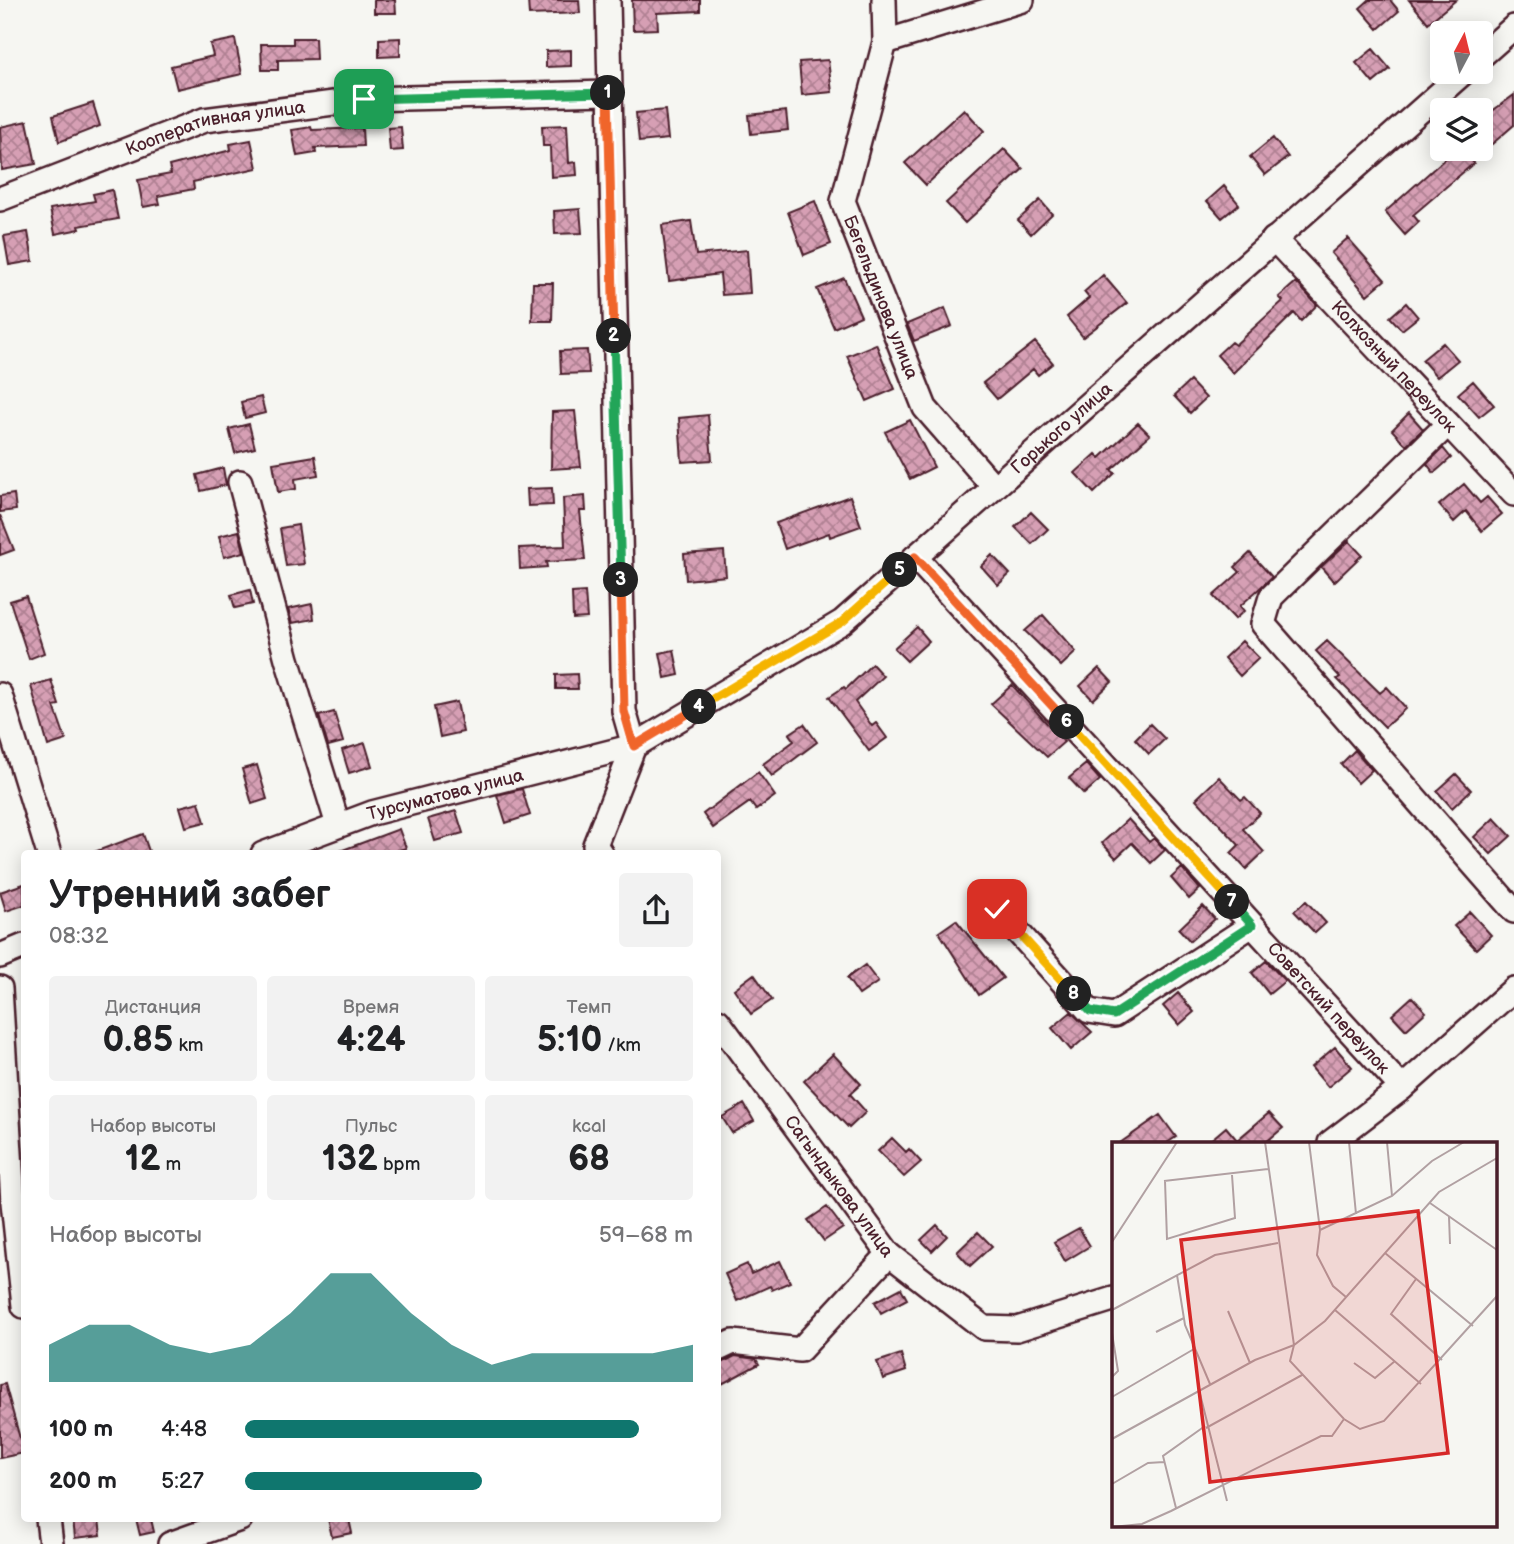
<!DOCTYPE html>
<html lang="ru">
<meta charset="utf-8">
<style>
:root{--surface:#fff;--page:#f2f2f2;--text:#202124;--muted:#757577;--accent:#0f766e}
body{margin:0;font-family:"Balsamiq Sans",sans-serif;background:var(--page);color:var(--text);height:100vh;display:flex;flex-direction:column;font-size:26px;white-space:nowrap}
*{box-sizing:border-box;margin:0}
p{font-size:23px;color:var(--muted)}
.icon{flex:none;width:38px;height:38px;fill:none;stroke:currentColor;stroke-width:2;stroke-linecap:round;stroke-linejoin:round}
.map{position:relative;flex:1;overflow:hidden}
.panel{position:absolute;left:21px;top:850px;width:700px;height:672px;display:flex;flex-direction:column;background:var(--surface);border-radius:7px;box-shadow:0 4px 18px #0003}
.panel>*{flex:none}
.needle{width:46px;rotate:7deg}
.tools{position:absolute;left:1430px;top:21px;display:grid;gap:14px}
.tools a{display:grid;place-items:center;width:63px;height:63px;border-radius:7px;background:var(--surface);box-shadow:0 4px 18px #0003;font-size:35px}
.pin{position:absolute;display:grid;place-items:center;width:60px;height:60px;color:#fff;margin:-30px;border-radius:14px;box-shadow:0 4px 10px #0006}
.km{position:absolute;width:35px;height:35px;margin:-18px;border-radius:50%;background:#222;color:#fff;font-size:19px;line-height:35px;text-align:center}
.round{display:grid;place-items:center;flex:none;width:74px;height:74px;border-radius:7px;background:var(--page)}
.head{display:flex;align-items:center;justify-content:space-between;height:119px;padding:0 28px}
h1{font-size:38px;font-weight:700;line-height:52px}
.figures{display:grid;grid-template-columns:repeat(3,1fr);gap:10px;height:119px;padding:7px 28px}
.figures div{display:grid;align-content:center;border-radius:7px;background:var(--page);text-align:center}
.figures b{font-size:35px;font-weight:700}
.figures small{font-size:19px;font-weight:400}
.figures p{font-size:19px}
.chart{height:196px;padding:14px 28px}
.chart p{display:flex;justify-content:space-between}
.chart svg{width:100%;height:126px;margin-top:7px;fill:var(--accent);opacity:.7}
ul{padding:0 28px;list-style:none;font-size:23px}
li{display:grid;grid-template-columns:112px 84px 1fr;align-items:center;height:52px}
li i{height:18px;border-radius:9px;background:var(--accent)}
.map>svg:first-child{display:block}
.building{fill:url(#building-cross-hatch);stroke:#4a1f2b;stroke-width:2}
.lines{fill:none;stroke-linecap:round;stroke-linejoin:round}
.minor-casing{stroke:#4a1f2b;stroke-width:28}
.minor{stroke:#f6f6f2;stroke-width:23}
.split-1-casing{stroke:#fff;stroke-width:14}
.split-2-casing{stroke:#fff;stroke-width:14}
.split-3-casing{stroke:#fff;stroke-width:14}
.split-4-casing{stroke:#fff;stroke-width:14}
.split-5-casing{stroke:#fff;stroke-width:14}
.split-6-casing{stroke:#fff;stroke-width:14}
.split-7-casing{stroke:#fff;stroke-width:14}
.split-8-casing{stroke:#fff;stroke-width:14}
.split-9-casing{stroke:#fff;stroke-width:14}
.split-1{stroke:#22a559;stroke-width:9}
.split-2{stroke:#f0652b;stroke-width:9}
.split-3{stroke:#22a559;stroke-width:9}
.split-4{stroke:#f0652b;stroke-width:9}
.split-5{stroke:#f5b400;stroke-width:9}
.split-6{stroke:#f0652b;stroke-width:9}
.split-7{stroke:#f5b400;stroke-width:9}
.split-8{stroke:#22a559;stroke-width:9}
.split-9{stroke:#f5b400;stroke-width:9}
.labels{text-anchor:middle;stroke-width:5;stroke-linejoin:round;paint-order:stroke}
.street-label{font-size:18px;fill:#4a1f2b;stroke:#f6f6f2}
.inset-road{fill:none;stroke:#b1a0a2;stroke-width:2}
.view{fill:#d62828;fill-opacity:0.15;stroke:#d62828;stroke-width:3.5}
.inset-edge{fill:none;stroke:#4a1f2b;stroke-width:3.5}
</style>
<div class="map">
<svg width="1514" height="1544" viewBox="0 0 1514 1544">
<defs>
<pattern id="building-cross-hatch" width="8" height="8" patternUnits="userSpaceOnUse" patternTransform="scale(1.75)"><rect width="8" height="8" fill="#d69fb4"/><path d="M0 0l8 8M0 8l8-8" fill="none" stroke="#b08193"/></pattern>
</defs>
<rect width="100%" height="100%" fill="#f6f6f2"/>
<filter id="ink" filterUnits="userSpaceOnUse"><feTurbulence type="fractalNoise" baseFrequency=".0143" numOctaves="2"/><feDisplacementMap in="SourceGraphic" scale="14" xChannelSelector="R" yChannelSelector="G"/><feConvolveMatrix kernelMatrix="1 2 1 2 8 2 1 2 1" color-interpolation-filters="sRGB"/></filter>
<g filter="url(#ink)">
<path class="building" d="M374,0h21l1,13h-22z
M528,0h51l1,13 -51,2z
M632,0h68v11l-43,2 1,16 -25,1z
M1369,0h21l9,11 -21,18 -18,-21z
M1409,0h47l-28,23z
M293,38h22l1,21 -38,1v10h-16l-1,-26h32z
M400,38v18l-21,1v-18z
M235,39l7,35 -65,15 -6,-23 42,-10 -3,-12z
M1373,49l17,20 -17,14 -17,-20z
M571,50v16l-25,1v-16z
M828,60l4,32 -30,3 -3,-33z
M1514,95v30l-23,20 -11,-11v-14z
M93,103l7,23 -41,16 -6,-26z
M964,109l20,22 -58,54 -21,-22z
M665,110l3,29 -29,3 -3,-29z
M786,111l2,19 -37,4 -2,-19z
M27,121l9,43 -34,6 -2,-43z
M567,125l2,38 7,-1 1,13 -26,2 -1,-31h-7l-1,-20z
M311,127l1,3 50,-2 1,18 -48,2 1,5 -19,3 -5,-26z
M401,127l2,23 -13,1 -2,-23z
M1273,138l15,19 -23,18 -15,-18z
M251,140l6,28 -64,14 1,7 -36,7 2,8 -17,3 -5,-27 33,-6 -2,-8 62,-16 -1,-6z
M1004,149l19,20 -58,54 -19,-20z
M1456,149h5l13,14 -61,52 6,7 -14,13 -20,-23z
M1224,186l15,18 -17,14 -15,-17z
M112,190l6,29 -39,7 1,3 -25,5 -5,-25 45,-8 -2,-7z
M1040,200l12,14 -21,20 -13,-14z
M815,201l16,43 -27,11 -16,-43z
M580,209l2,24 -27,1 -1,-23z
M691,221l5,34 51,-5 3,43 -28,2 -2,-21 -51,7 -7,-56z
M28,232l5,29 -24,4 -5,-29z
M1348,238l37,42 -18,15 -36,-42z
M1103,275l24,28 -44,34 -16,-20 22,-19 -5,-6z
M844,278l17,38 -27,12 -17,-39z
M1296,282l21,23 -16,16 -7,-8 -61,60 -16,-18 14,-13 4,3 48,-44 -4,-4z
M533,283h20l-1,38h-20z
M1406,303l12,14 -16,13 -12,-13z
M945,308l7,18 -38,15 -7,-17z
M1035,342l18,21 -15,12 -5,-6 -36,30 -14,-16z
M1443,343l15,17 -21,17 -15,-17z
M876,344l19,45 -28,12 -20,-45z
M587,350l2,23 -28,1 -1,-23z
M1190,381l16,17 -16,15 -16,-17z
M1473,381l21,24 -15,12 -21,-23z
M261,397l4,16 -20,5 -4,-16z
M575,411l6,56 -30,2 1,-57z
M1409,413l14,16 -17,16 -14,-15z
M708,415l4,45 -30,2 -3,-44z
M910,420l24,47 -24,12 -25,-47z
M1138,423l12,12 -39,35 4,3 -21,20 -19,-20 21,-19 4,4z
M249,424l6,24 -20,5 -6,-24z
M1443,448l8,10 -17,15 -7,-9z
M315,456l3,19 -23,4 1,10 -18,3 -5,-29z
M223,468l3,17 -25,6 -4,-16z
M1464,484l16,19 7,-6 15,17 -20,17 -16,-20 -12,11 -15,-17z
M552,488l1,17 -25,1 -1,-17z
M14,494l2,16 -16,2v-16z
M585,496l1,15h-6l5,49 -39,2 1,5 -27,2 -1,-21 46,-2 -2,-48z
M850,496l11,30 -31,11 -1,-4 -44,16 -9,-26z
M1031,512l17,17 -16,15 -17,-17z
M0,515l14,35 -14,5z
M298,525l6,39 -18,2 -6,-38z
M239,531l5,21 -20,5 -5,-21z
M1349,541l13,14 -28,27 -13,-15z
M724,551l2,25 -40,4 -2,-26z
M1250,553l22,24 -32,29 4,5 -9,8 -22,-23 27,-24 -5,-5z
M992,555l18,19 -12,11 -17,-19z
M250,590l3,14 -18,4 -4,-13z
M585,592l2,26 -14,1 -1,-26z
M26,596l18,57 -15,6 -19,-58z
M312,604l2,15 -22,4 -4,-14z
M1043,615l33,37 -15,14 -36,-35z
M917,627l12,14 -22,20 -13,-13z
M1242,641l17,17 -19,18 -16,-18z
M1327,641l53,52 7,-6 19,21 -21,19 -48,-48 3,-2 -24,-26z
M674,650l5,25 -14,3 -5,-25z
M872,664l11,12 -28,26 17,24 4,-3 11,15 -18,13 -40,-54 15,-10 2,2z
M1099,668l13,14 -19,18 -13,-14z
M577,674l1,15h-22v-14z
M51,680l8,25 -5,1 12,34 -18,6 -17,-60z
M1012,685l52,57 -17,15 -56,-53z
M457,702l6,30 -23,5 -6,-30z
M334,712l9,30 -15,4 -9,-30z
M804,724l13,18 -45,34 -9,-12 31,-23 -5,-7z
M1150,724l15,15 -16,15 -14,-15z
M365,743l7,23 -23,7 -7,-23z
M1355,750l17,20 -14,13 -17,-19z
M1086,764l14,16 -16,14 -15,-16z
M257,765l10,34 -15,5 -10,-35z
M758,772l17,24 -19,14 -6,-8 -37,26 -10,-14z
M1456,774l15,16 -19,18 -15,-17z
M1219,777l22,23 4,-3 15,16 -17,16 21,23 -18,17 -15,-16 8,-8 -43,-46z
M522,789l8,26 -24,8 -9,-28z
M199,802l6,20 -19,5 -6,-20z
M456,811l7,22 -28,8 -7,-22z
M1494,818l17,18 -20,18 -17,-17z
M1128,819l21,23 5,-4 11,12 -14,13 -19,-20 -16,15 -14,-15z
M399,829l7,19 -19,6h-47v-3z
M143,834l7,20h-55l-1,-2z
M1182,868l18,21 -11,10 -18,-21z
M24,884v21l-18,6 -6,-19z
M1306,901l20,22 -11,10 -21,-22z
M1203,906l12,13 -25,22 -11,-12z
M1470,912l21,23 -15,14 -22,-23z
M956,920l47,58 -24,17 -40,-63z
M1266,961l19,20 -16,13 -17,-21z
M865,965l13,17 -19,13 -12,-17z
M754,974l18,26 -21,14 -17,-25z
M1178,993l16,19 -15,13 -16,-19z
M1412,997l14,15 -20,18 -14,-15z
M1071,1012l21,20 -21,18 -19,-22z
M1335,1047l17,20 -24,20 -17,-20z
M833,1054l28,30 -11,10 16,18 -17,16 -45,-47z
M744,1104l10,17 -22,12 -10,-16z
M1269,1113l14,15 -18,15h-58l19,-16 11,13z
M1160,1115l16,22 -9,6h-47z
M892,1138l14,14 3,-3 12,13 -17,15 -26,-26z
M827,1207l16,21 -19,13 -16,-21z
M937,1225l10,11 -15,15 -11,-11z
M1079,1228l11,18 -25,15 -11,-19z
M978,1232l14,14 -22,20 -13,-14z
M780,1261l10,21 -18,8 -2,-4 -33,15 -12,-27 22,-10 4,10z
M901,1288l6,11 -26,14 -6,-11z
M901,1354l5,17 -23,8 -6,-17z
M735,1356l21,3 3,5 -41,22v-21z
M5,1384l19,69 -24,5v-73z
M73,1519h26l2,16 -26,3z
M136,1519h15l3,13 -14,3z
M328,1519h21l3,14 -20,4z"/>
<g class="lines">
<defs>
<g id="minor">
<path id="s1" d="M884,0l1,42 -42,159 82,207 69,79"/>
<path d="M885,42l137,-42"/>
<path d="M1480,57l34,-30"/>
<path id="s2" d="M0,199l204,-79 160,-21 244,-6"/>
<path id="s3" d="M1274,239l240,255"/>
<path d="M1448,424l-177,173 -8,27 251,287"/>
<path d="M240,482l47,177 51,166"/>
<path id="s4" d="M915,557l487,531"/>
<path d="M0,695l49,159"/>
<path id="s5" d="M263,854l109,-41 262,-67 208,-124 622,-550"/>
<path d="M601,854l-6,-9 39,-99 -10,-35 -16,-711"/>
<path d="M997,909l92,102 25,4 138,-90"/>
<path d="M0,956l24,-10"/>
<path d="M0,988l13,214 11,104"/>
<path id="s6" d="M718,1021l171,233 95,74 33,1 96,-30"/>
<path d="M1330,1143l72,-55 112,-99"/>
<path d="M718,1349l15,-7 67,8 89,-96"/>
<path d="M48,1519l3,25"/>
<path d="M170,1544l70,-25"/>
</g>
</defs>
<use href="#minor" class="minor-casing"/>
<use href="#minor" class="minor"/>
</g>
</g>
<g class="lines" filter="url(#ink)">
<defs>
<path id="split-1" d="M364,99l244,-6"/>
<path id="split-2" d="M608,93l6,243"/>
<path id="split-3" d="M614,336l7,244"/>
<path id="split-4" d="M621,580l3,131 10,35 65,-39"/>
<path id="split-5" d="M699,707l143,-85 58,-52"/>
<path id="split-6" d="M900,570l15,-13 152,165"/>
<path id="split-7" d="M1067,722l165,180"/>
<path id="split-8" d="M1074,994l16,17 24,4 138,-90 -20,-23"/>
<path id="split-9" d="M997,909l77,85"/>
</defs>
<use href="#split-1" class="split-1-casing"/>
<use href="#split-2" class="split-2-casing"/>
<use href="#split-3" class="split-3-casing"/>
<use href="#split-4" class="split-4-casing"/>
<use href="#split-5" class="split-5-casing"/>
<use href="#split-6" class="split-6-casing"/>
<use href="#split-7" class="split-7-casing"/>
<use href="#split-8" class="split-8-casing"/>
<use href="#split-9" class="split-9-casing"/>
<use href="#split-1" class="split-1"/>
<use href="#split-2" class="split-2"/>
<use href="#split-3" class="split-3"/>
<use href="#split-4" class="split-4"/>
<use href="#split-5" class="split-5"/>
<use href="#split-6" class="split-6"/>
<use href="#split-7" class="split-7"/>
<use href="#split-8" class="split-8"/>
<use href="#split-9" class="split-9"/>
</g>
<g class="labels">
<g class="street-label">
<text dy="6" stroke="none"><textPath href="#s2" startOffset="228">Кооперативная улица</textPath></text>
<text dy="6" stroke="none"><textPath href="#s1" startOffset="310">Бегельдинова улица</textPath></text>
<text dy="6" stroke="none"><textPath href="#s3" startOffset="175">Колхозный переулок</textPath></text>
<text dy="6" stroke="none"><textPath href="#s5" startOffset="922">Горького улица</textPath></text>
<text dy="6" stroke="none"><textPath href="#s5" startOffset="192">Турсуматова улица</textPath></text>
<text dy="6" stroke="none"><textPath href="#s4" startOffset="612">Советский переулок</textPath></text>
<text dy="6" stroke="none"><textPath href="#s6" startOffset="205">Сагындыкова улица</textPath></text>
</g>
</g>
<g transform="translate(1112 1142)">
<rect width="385" height="385" fill="#f6f6f2"/>
<path class="inset-road" d="M153,0l29,203 -4,16 54,58 16,10 24,-8 113,-125M197,0l11,88 -3,25 16,31 13,11M237,0l7,72M275,0l5,54M52,39l104,-12M53,39l2,58 68,-21 -3,-43M318,61l67,47M337,75l1,27M208,88l72,-34 40,-35 32,-19M0,100l65,-100M273,111l88,73M65,133l8,50 25,59M304,137l-25,35 51,46M0,168l103,-55 63,-12M223,168l86,74M116,169l22,52M44,190l28,-14M0,191l6,38 -6,6M242,221l21,15 20,-17M87,248l28,111M0,255l82,-48M94,286l96,-53M0,297l143,-79 39,-15 31,-24 114,-129 58,-34M0,342l36,-21 16,-1M64,366l-13,-52 42,-30M0,385l30,-3 29,-13 150,-75h11l12,-17"/>
<path class="view" d="M306,69l30,242 -238,29 -29,-242z"/>
<rect width="385" height="385" class="inset-edge"/>
</g>
</svg>
<div class="tools">
<a><svg class="needle" viewBox="-14 -14 28 28"><path d="M0-13l5 13h-10z" fill="#e53935"/><path d="M0 13l5-13h-10z" fill="#757577"/></svg></a>
<a><svg class="icon" aria-label="layers" viewBox="0 0 24 24"><path d="M12 4l9 5-9 5-9-5zM3 14l9 5 9-5"/></svg></a>
</div>
<div class="pin" style="left:364px;top:99px;background:#1e9e55"><svg class="icon" aria-label="arrive" viewBox="0 0 24 24"><path d="M6 21V4h12l-3 4 3 4H6"/></svg></div>
<div class="pin" style="left:997px;top:909px;background:#d93025"><svg class="icon" aria-label="check" viewBox="0 0 24 24"><path d="M5 12l5 5 9-10"/></svg></div>
<b class="km" style="left:608px;top:93px">1</b>
<b class="km" style="left:614px;top:336px">2</b>
<b class="km" style="left:621px;top:580px">3</b>
<b class="km" style="left:699px;top:707px">4</b>
<b class="km" style="left:900px;top:570px">5</b>
<b class="km" style="left:1067px;top:722px">6</b>
<b class="km" style="left:1232px;top:902px">7</b>
<b class="km" style="left:1074px;top:994px">8</b>
<section class="panel">
<div class="head"><div><h1>Утренний забег</h1><p>08:32</p></div><a class="round"><svg class="icon" aria-label="share" viewBox="0 0 24 24"><path d="M12 15V3M7 8l5-5 5 5M5 13v7h14v-7"/></svg></a></div>
<div class="figures">
<div><p>Дистанция</p><b>0.85<small> km</small></b></div>
<div><p>Время</p><b>4:24</b></div>
<div><p>Темп</p><b>5:10<small> /km</small></b></div>
</div>
<div class="figures">
<div><p>Набор высоты</p><b>12<small> m</small></b></div>
<div><p>Пульс</p><b>132<small> bpm</small></b></div>
<div><p>kcal</p><b>68</b></div>
</div>
<div class="chart"><p><span>Набор высоты</span>59–68 m</p>
<svg viewBox="0 0 160 44" preserveAspectRatio="none"><path d="M0 44V31L10 24L20 24L30 31L40 34L50 31L60 20L70 6L80 6L90 20L100 31L110 38L120 34L130 34L140 34L150 34L160 31V44z"/></svg>
</div>
<ul>
<li><b>100 m</b>4:48<i style="width:88%"></i></li>
<li><b>200 m</b>5:27<i style="width:53%"></i></li>
</ul>
</section>
</div>
